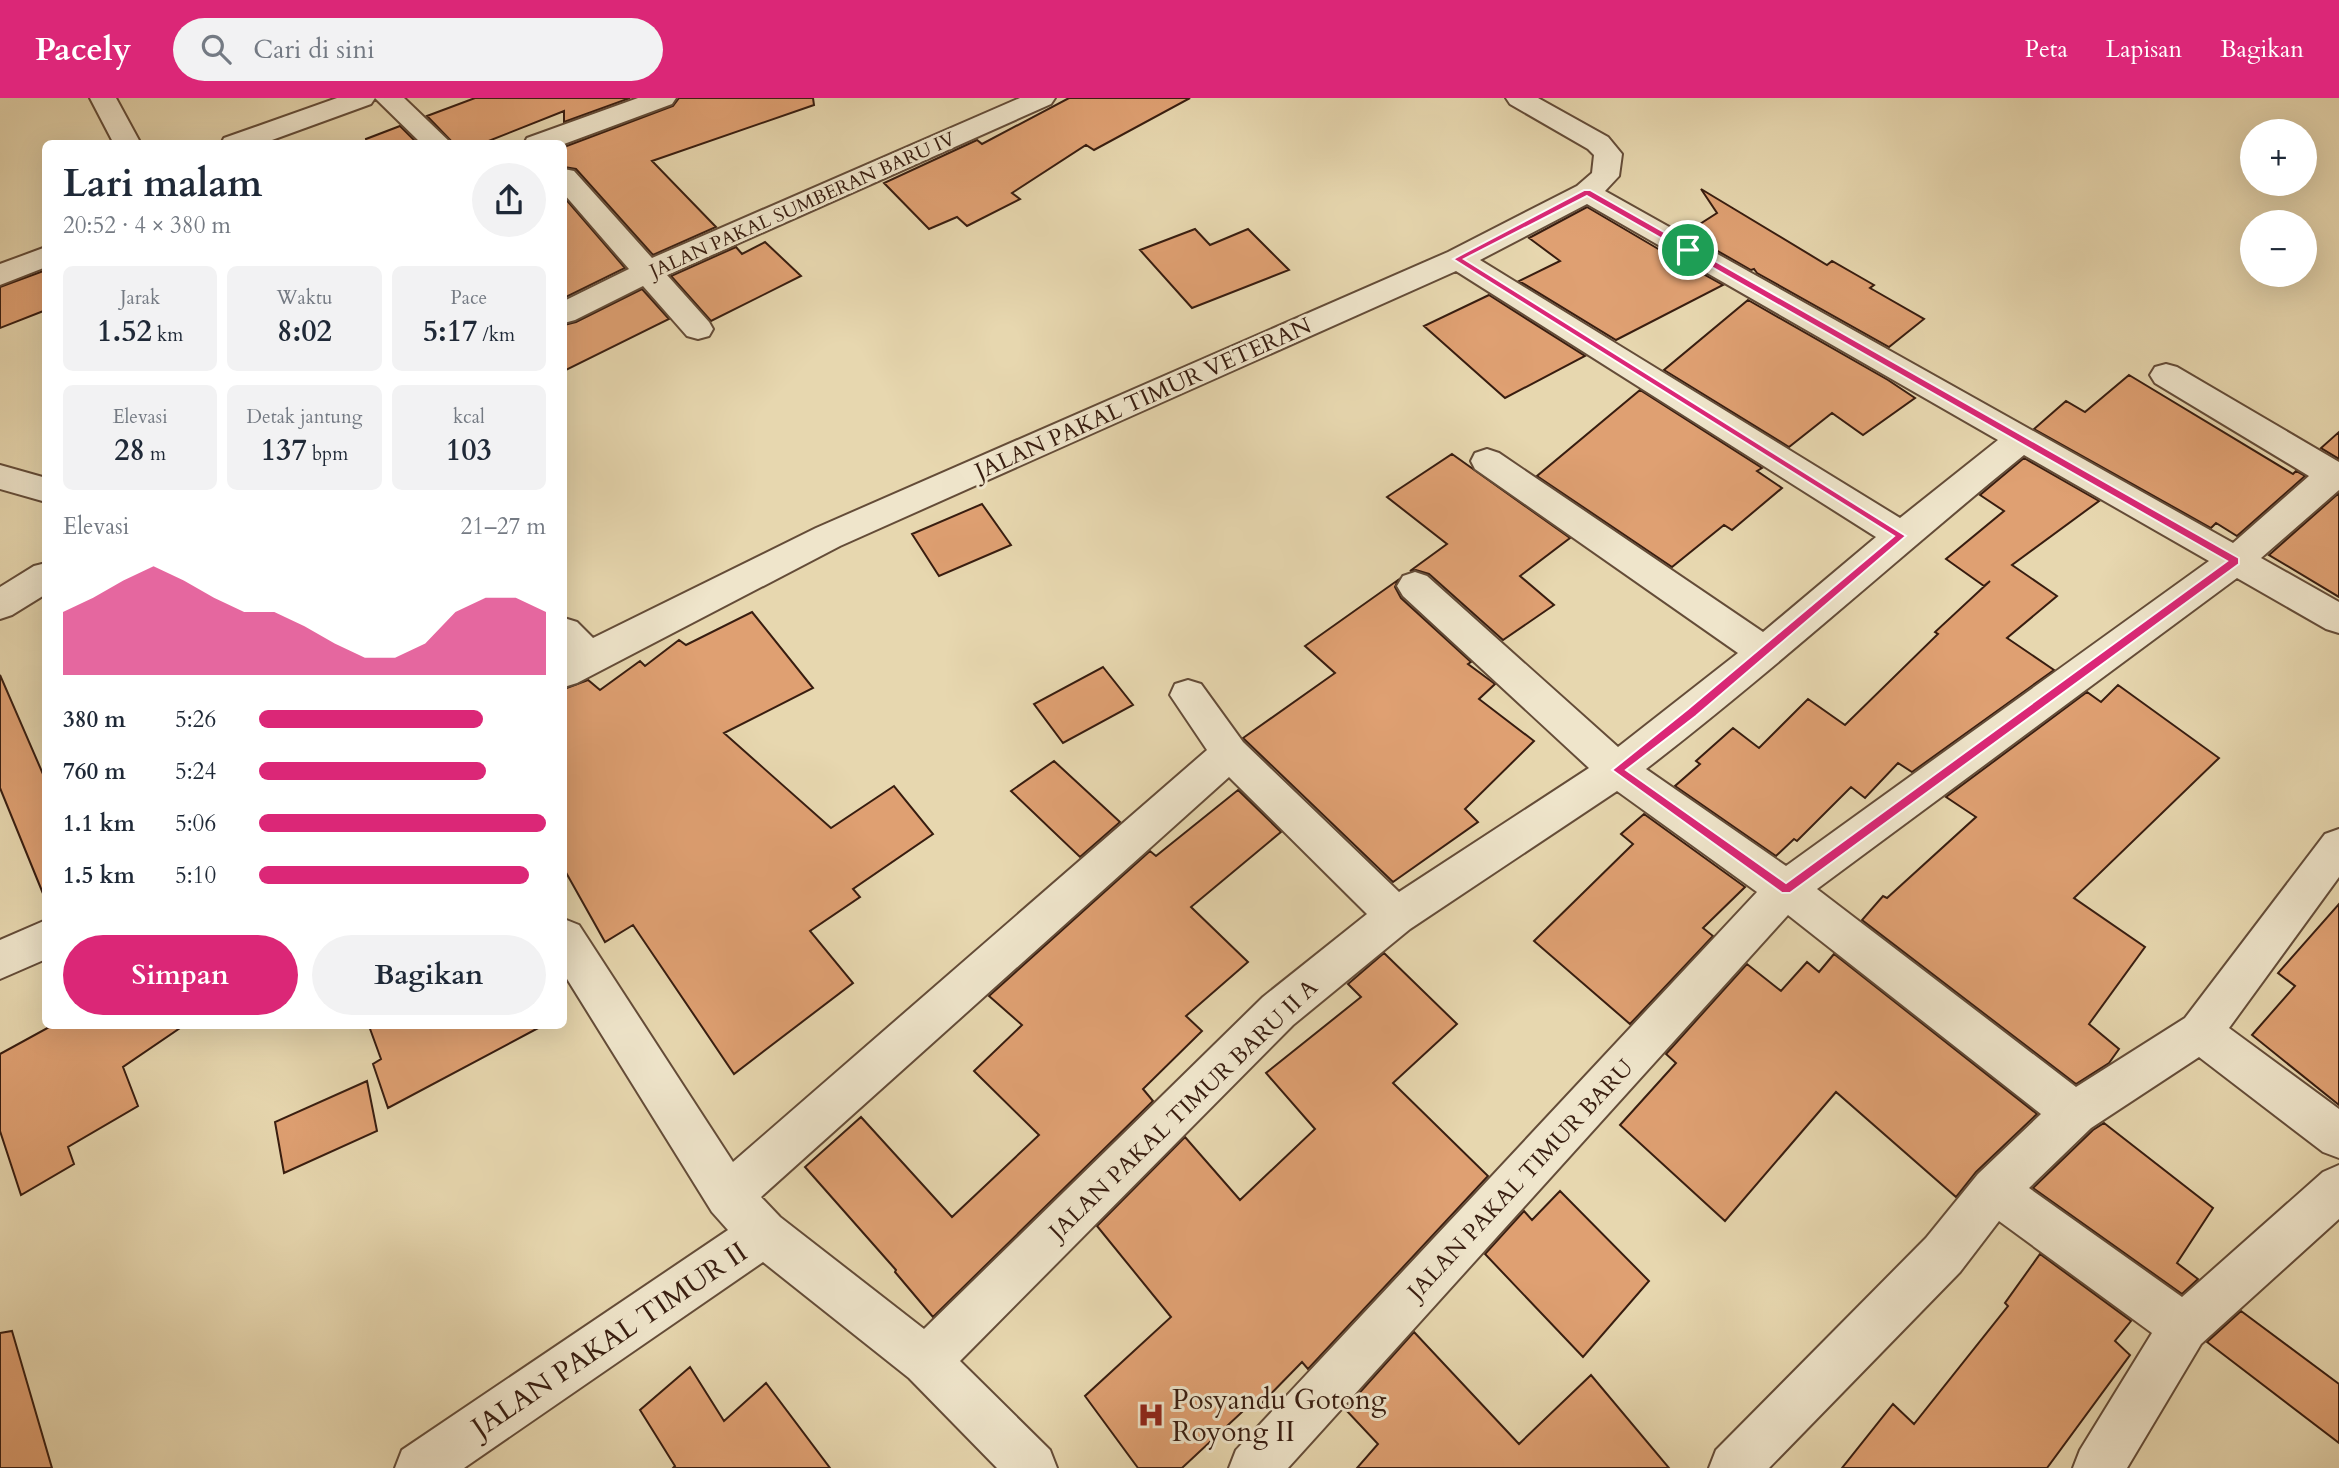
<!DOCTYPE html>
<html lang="id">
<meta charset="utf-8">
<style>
:root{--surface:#fff;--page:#f2f2f3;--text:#1f2937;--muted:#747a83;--accent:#db2777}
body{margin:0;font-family:Cardo,serif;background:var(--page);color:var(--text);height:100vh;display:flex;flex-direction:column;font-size:26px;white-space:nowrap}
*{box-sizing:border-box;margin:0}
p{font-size:23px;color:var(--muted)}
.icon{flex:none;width:38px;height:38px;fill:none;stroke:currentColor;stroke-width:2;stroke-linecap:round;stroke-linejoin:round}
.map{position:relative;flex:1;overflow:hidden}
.panel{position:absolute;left:42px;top:42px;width:525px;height:889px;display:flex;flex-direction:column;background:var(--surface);border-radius:10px;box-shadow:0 7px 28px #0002}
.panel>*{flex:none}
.fabs{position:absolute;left:2240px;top:21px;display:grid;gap:14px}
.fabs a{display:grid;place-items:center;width:77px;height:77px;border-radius:50%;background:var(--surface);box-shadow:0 7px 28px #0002;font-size:35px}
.pin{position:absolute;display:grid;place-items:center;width:60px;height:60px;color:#fff;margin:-30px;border:4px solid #fff;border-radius:50%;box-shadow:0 2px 7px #0007}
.round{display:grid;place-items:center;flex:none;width:74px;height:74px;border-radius:37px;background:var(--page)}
.overview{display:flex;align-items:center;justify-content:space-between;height:119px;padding:0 21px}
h1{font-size:38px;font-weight:700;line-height:52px}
.figures{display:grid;grid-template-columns:repeat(3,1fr);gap:10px;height:119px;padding:7px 21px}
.figures div{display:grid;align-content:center;border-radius:10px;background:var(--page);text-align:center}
.figures b{font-size:30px;font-weight:700}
.figures small{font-size:19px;font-weight:400}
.figures p{font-size:19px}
.chart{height:196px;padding:14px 21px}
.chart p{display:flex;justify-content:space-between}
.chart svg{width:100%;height:126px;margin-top:7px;fill:var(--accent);opacity:.7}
.button{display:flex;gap:14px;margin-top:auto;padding:14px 21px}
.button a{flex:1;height:80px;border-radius:42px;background:var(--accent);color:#fff;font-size:28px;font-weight:700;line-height:80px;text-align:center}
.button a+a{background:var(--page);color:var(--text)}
ul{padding:0 21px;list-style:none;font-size:23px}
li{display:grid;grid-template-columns:112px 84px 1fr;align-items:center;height:52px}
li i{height:18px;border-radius:9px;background:var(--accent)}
header{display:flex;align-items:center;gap:42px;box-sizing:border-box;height:98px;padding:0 35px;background:var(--accent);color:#fff}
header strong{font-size:33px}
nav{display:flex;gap:38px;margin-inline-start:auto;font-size:24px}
.search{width:490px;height:63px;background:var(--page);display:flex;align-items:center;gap:18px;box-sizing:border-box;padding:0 24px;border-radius:38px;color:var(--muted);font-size:26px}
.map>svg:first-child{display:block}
.building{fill:#dfa072;stroke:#381d10;stroke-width:2}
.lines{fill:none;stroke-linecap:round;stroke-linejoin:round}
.street-casing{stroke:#644c38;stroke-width:4}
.street{fill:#efe5cb;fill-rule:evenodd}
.route{fill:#db2777;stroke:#fff;stroke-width:2;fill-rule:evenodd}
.labels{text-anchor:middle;stroke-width:6;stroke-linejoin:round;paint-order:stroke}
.far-street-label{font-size:19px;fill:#381d10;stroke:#efe5cb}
.street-label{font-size:23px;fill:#381d10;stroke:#efe5cb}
.near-street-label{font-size:28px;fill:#381d10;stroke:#efe5cb}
.near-poi-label{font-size:28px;fill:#381d10;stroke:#efe5cb;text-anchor:start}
</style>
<header>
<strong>Pacely</strong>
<div class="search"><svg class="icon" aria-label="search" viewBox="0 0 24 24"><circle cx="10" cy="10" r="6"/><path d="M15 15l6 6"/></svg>Cari di sini</div>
<nav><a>Peta</a><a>Lapisan</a><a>Bagikan</a></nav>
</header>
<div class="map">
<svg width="2339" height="1370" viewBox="0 0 2339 1370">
<rect width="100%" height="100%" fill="#e7d7af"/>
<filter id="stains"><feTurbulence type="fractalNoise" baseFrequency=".00286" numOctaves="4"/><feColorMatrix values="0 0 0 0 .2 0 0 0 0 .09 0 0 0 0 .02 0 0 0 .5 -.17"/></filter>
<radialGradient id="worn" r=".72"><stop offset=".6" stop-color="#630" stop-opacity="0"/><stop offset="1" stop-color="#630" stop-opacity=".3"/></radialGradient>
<path class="building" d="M475,0h155l-66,24v-11l-83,33h-27l-27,-28z
M679,0h134l1,7 -162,56 64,66 -63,28 -77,-86 -12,-2v-20l109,-41z
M1069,0h121l-96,52 -8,-5 -74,48 8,6 -53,27 -10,-9 -28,12 -45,-46 93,-43 5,4z
M400,28l18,18h-51l-1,-5z
M1701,91l126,76 5,-4 42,24 -4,3 54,31 -35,28 -132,-74 -3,-4 -3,1 -65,-37 31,-20z
M564,99l61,71 -61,30z
M1587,109l73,43 63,35 -107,55 -97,-59 41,-20 -31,-23z
M1195,131l15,16 38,-16 41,41 -97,38 -52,-58z
M765,144l36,34 -90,45 -40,-45 65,-29 6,7z
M46,172v40l-46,18v-41z
M642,191l27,30 -105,52v-46l12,-3z
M1489,197l96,61 -80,42 -81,-72z
M1748,202l140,80 27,18 -52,37 -31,-22 -43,34 -125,-77z
M2129,277l164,99 3,-3 9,5 -68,60 -21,-13 -5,5 -177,-99 32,-28 19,11z
M1640,292l122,78 -5,3 25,17 -50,42 -8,-5 -52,42 -135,-91z
M2339,334v27l-18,-11z
M1452,356l118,84 -50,38 34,29 -51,35 -74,-66 -13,-4 -6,1 37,-27 -60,-47z
M2024,360l75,43 -87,64 45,31 -50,42 47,32 -142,102 -14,-9 -33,35 -14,-11 -54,54 -3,-2 -18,17 -101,-70 25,-22 -4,-3 37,-33 26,20 49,-49 37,26 93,-91 -3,-2 55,-51 -6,5 -38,-27 58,-48 -24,-16z
M2339,395v104l-70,-42z
M982,406l29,41 -72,31 -27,-42z
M1398,482l-3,7 6,11 70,64 -3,2 27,20 -16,15 55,42 -69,68 13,13 -85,60 -150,-144 92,-65 -30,-27z
M752,514l61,76 -89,45 107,95 63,-42 39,48 -80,55 7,8 -50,34 43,52 -119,91 -101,-149 -28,17 -41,-73v-180l24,-9 12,10 40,-29 5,5 34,-26 7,5z
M1103,569l30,38 -70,38 -29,-39z
M0,577l46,106 -2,115 -44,-108z
M2118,587l101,73 -145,140 71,49 -56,77 30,25 -10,14 -33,21 -214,-164 21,-24 4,2 89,-81 -30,-20 141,-105 14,10z
M1054,663l66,61 -40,35 -69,-66z
M1238,692l43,42 -90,75 57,55 -62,54 16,15 -59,58 10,12 -220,216 -38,-45 1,-2 -91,-103 56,-50 91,100 87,-82 -65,-64 48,-46 -33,-29 161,-145 6,5z
M1644,716l101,73 -42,41 10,8 -83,88 -96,-83 99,-97 -12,-10z
M2339,806v201l-87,-70 43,-49 -17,-13z
M1384,855l73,71 -64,59 95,93 -180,193 -6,-7 -41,42 -4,-6 -75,70h-44l-53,-72 86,-79 -74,-91 88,-89 55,63 75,-71 -49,-56 95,-76 -13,-13z
M1834,856l203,160 -61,58 -20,25 -120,-105 -111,129 -105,-96 56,-62 -10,-9 81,-90 34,27 26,-29 12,10z
M51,928h132l-60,41 15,39 -70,41 6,17 -53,31 -21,-64v-77z
M369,928h173l-154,82 -15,-44 8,-5z
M367,983l10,50 -93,42 -9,-51z
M2104,1025l109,85 -36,55 21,16 -16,15 -149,-106 60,-58z
M1560,1093l89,90 -66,76 -98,-103 39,-43 8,9z
M2040,1156l91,67 -16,20 15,14 -83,113h-205l51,-64 21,20 94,-118 -3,-3z
M2241,1213l98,73v59l-132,-101z
M12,1233l40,137h-52v-135z
M1414,1234l105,112 72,-69 78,93h-312l21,-24 -33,-35z
M690,1269l34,54 42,-38 64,85h-157l2,-2 -35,-56z"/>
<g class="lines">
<defs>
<path id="street" d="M90,0h26l25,46h-27z
M337,0h67l48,46h-30l-47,-46 -4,6 -110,40h-40l3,-6z
M638,0h38l-4,6 -108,40h-40l3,-6z
M1020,0h35l-4,6 -384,171 42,47 4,7 -4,7 -11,3 -11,-3 -44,-50 -68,34 -11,3v-22l65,-32 -65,-75v-25l10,2 78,87z
M1506,0h32l70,39 14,17 -3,22 -14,15 628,352 76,-67 -154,-93 -5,-8 5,-8 11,-3 11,3 162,95v28l-78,68 78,44v31l-13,-4 -89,-51 -420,311 259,198 109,-69 140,-184 14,-5v48l-110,151 110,81v49l-16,-6 -124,-95 -108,71 -62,60 153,109 141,-125 16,-7v54l-138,125 -74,124h-54l7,-18 72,-117 -153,-112 -39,51 -191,196h-60l7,-18 210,-212 52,-64 63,-60 -253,-199 -500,553h-59l7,-18 521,-558 -140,-101 -207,138 -117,96 -333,336 90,89 7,18h-60l-88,-90 -146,-116 -299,206h-69l7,-18 326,-220 -16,-18 -148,-238v-55l15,6 154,237 474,-412 -37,-55 5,-11 13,-4 13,4 42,58 156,150 190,-124 -186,-172 -6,-10 6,-10 12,-4 12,4 191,171 120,-94 -263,-184 -4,-8 4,-8 12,-4 12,4 264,179 113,-95 -420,-266 -616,275 -263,137 -13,4v-69l13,4 16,16 223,-110 632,-276 129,-66 15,-13 2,-18 -6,-6 -78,-45zM1587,106l411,236 -98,78 -420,-258zM2024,357l185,106 -423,305 -140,-97c130,-100 251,-211 378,-314zM1229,679l138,137 -104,83 -339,332 -144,-112 -19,-20z
M46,149v20l-46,18v-21z
M0,367l46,13v24l-46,-13z
M46,465v31l-34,21 -12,4v-32l34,-21z
M46,822v39l-46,20v-39z"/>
</defs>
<use href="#street" class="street-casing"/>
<use href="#street" class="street"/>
</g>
<path class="route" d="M1584,92h6l649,368v6l-449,329h-8l-170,-123 76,-61 206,-173 -441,-277zM1587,98l640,365 -441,322 -160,-113 70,-54 210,-180 -442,-277z"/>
<defs>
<symbol id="hospital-bare" viewBox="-9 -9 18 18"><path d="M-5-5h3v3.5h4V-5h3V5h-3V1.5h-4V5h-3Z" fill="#8f2418" stroke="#efe5cb" stroke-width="2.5" paint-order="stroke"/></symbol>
</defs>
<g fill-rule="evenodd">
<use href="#hospital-bare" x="1132" y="1298" width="38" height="38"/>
</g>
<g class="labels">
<g class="far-street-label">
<text transform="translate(802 106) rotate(-24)" y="7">JALAN PAKAL SUMBERAN BARU IV</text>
</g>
<g class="street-label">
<text transform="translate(1143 300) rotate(-24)" y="8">JALAN PAKAL TIMUR VETERAN</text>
<text transform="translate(1183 1011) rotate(-44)" y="8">JALAN PAKAL TIMUR BARU II A</text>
<text transform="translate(1520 1081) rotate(-47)" y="8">JALAN PAKAL TIMUR BARU</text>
</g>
<g class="near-street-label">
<text transform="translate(609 1241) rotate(-34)" y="10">JALAN PAKAL TIMUR II</text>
</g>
<g class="near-poi-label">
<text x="1172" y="1311">Posyandu Gotong<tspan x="1172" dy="32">Royong II</tspan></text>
</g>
</g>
<rect width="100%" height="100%" filter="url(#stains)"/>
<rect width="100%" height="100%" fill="url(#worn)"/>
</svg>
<div class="fabs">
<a>+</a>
<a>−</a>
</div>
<div class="pin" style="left:1688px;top:152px;background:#1e9e55"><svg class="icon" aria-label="arrive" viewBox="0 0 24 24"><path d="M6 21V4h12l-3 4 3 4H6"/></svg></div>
<section class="panel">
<div class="overview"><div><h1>Lari malam</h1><p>20:52 · 4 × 380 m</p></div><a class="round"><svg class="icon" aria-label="share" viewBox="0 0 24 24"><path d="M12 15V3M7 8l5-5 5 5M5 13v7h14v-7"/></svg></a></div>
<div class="figures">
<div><p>Jarak</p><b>1.52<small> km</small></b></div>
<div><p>Waktu</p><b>8:02</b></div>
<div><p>Pace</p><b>5:17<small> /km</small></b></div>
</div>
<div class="figures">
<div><p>Elevasi</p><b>28<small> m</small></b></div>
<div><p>Detak jantung</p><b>137<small> bpm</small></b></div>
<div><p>kcal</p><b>103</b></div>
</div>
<div class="chart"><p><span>Elevasi</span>21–27 m</p>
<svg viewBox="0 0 160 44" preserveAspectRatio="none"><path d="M0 44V22L10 17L20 11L30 6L40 11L50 17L60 22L70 22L80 27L90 33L100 38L110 38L120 33L130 22L140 17L150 17L160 22V44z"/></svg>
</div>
<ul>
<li><b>380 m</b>5:26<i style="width:78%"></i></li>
<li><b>760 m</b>5:24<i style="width:79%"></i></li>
<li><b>1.1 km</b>5:06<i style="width:100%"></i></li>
<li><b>1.5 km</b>5:10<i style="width:94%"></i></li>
</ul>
<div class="button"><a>Simpan</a><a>Bagikan</a></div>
</section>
</div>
